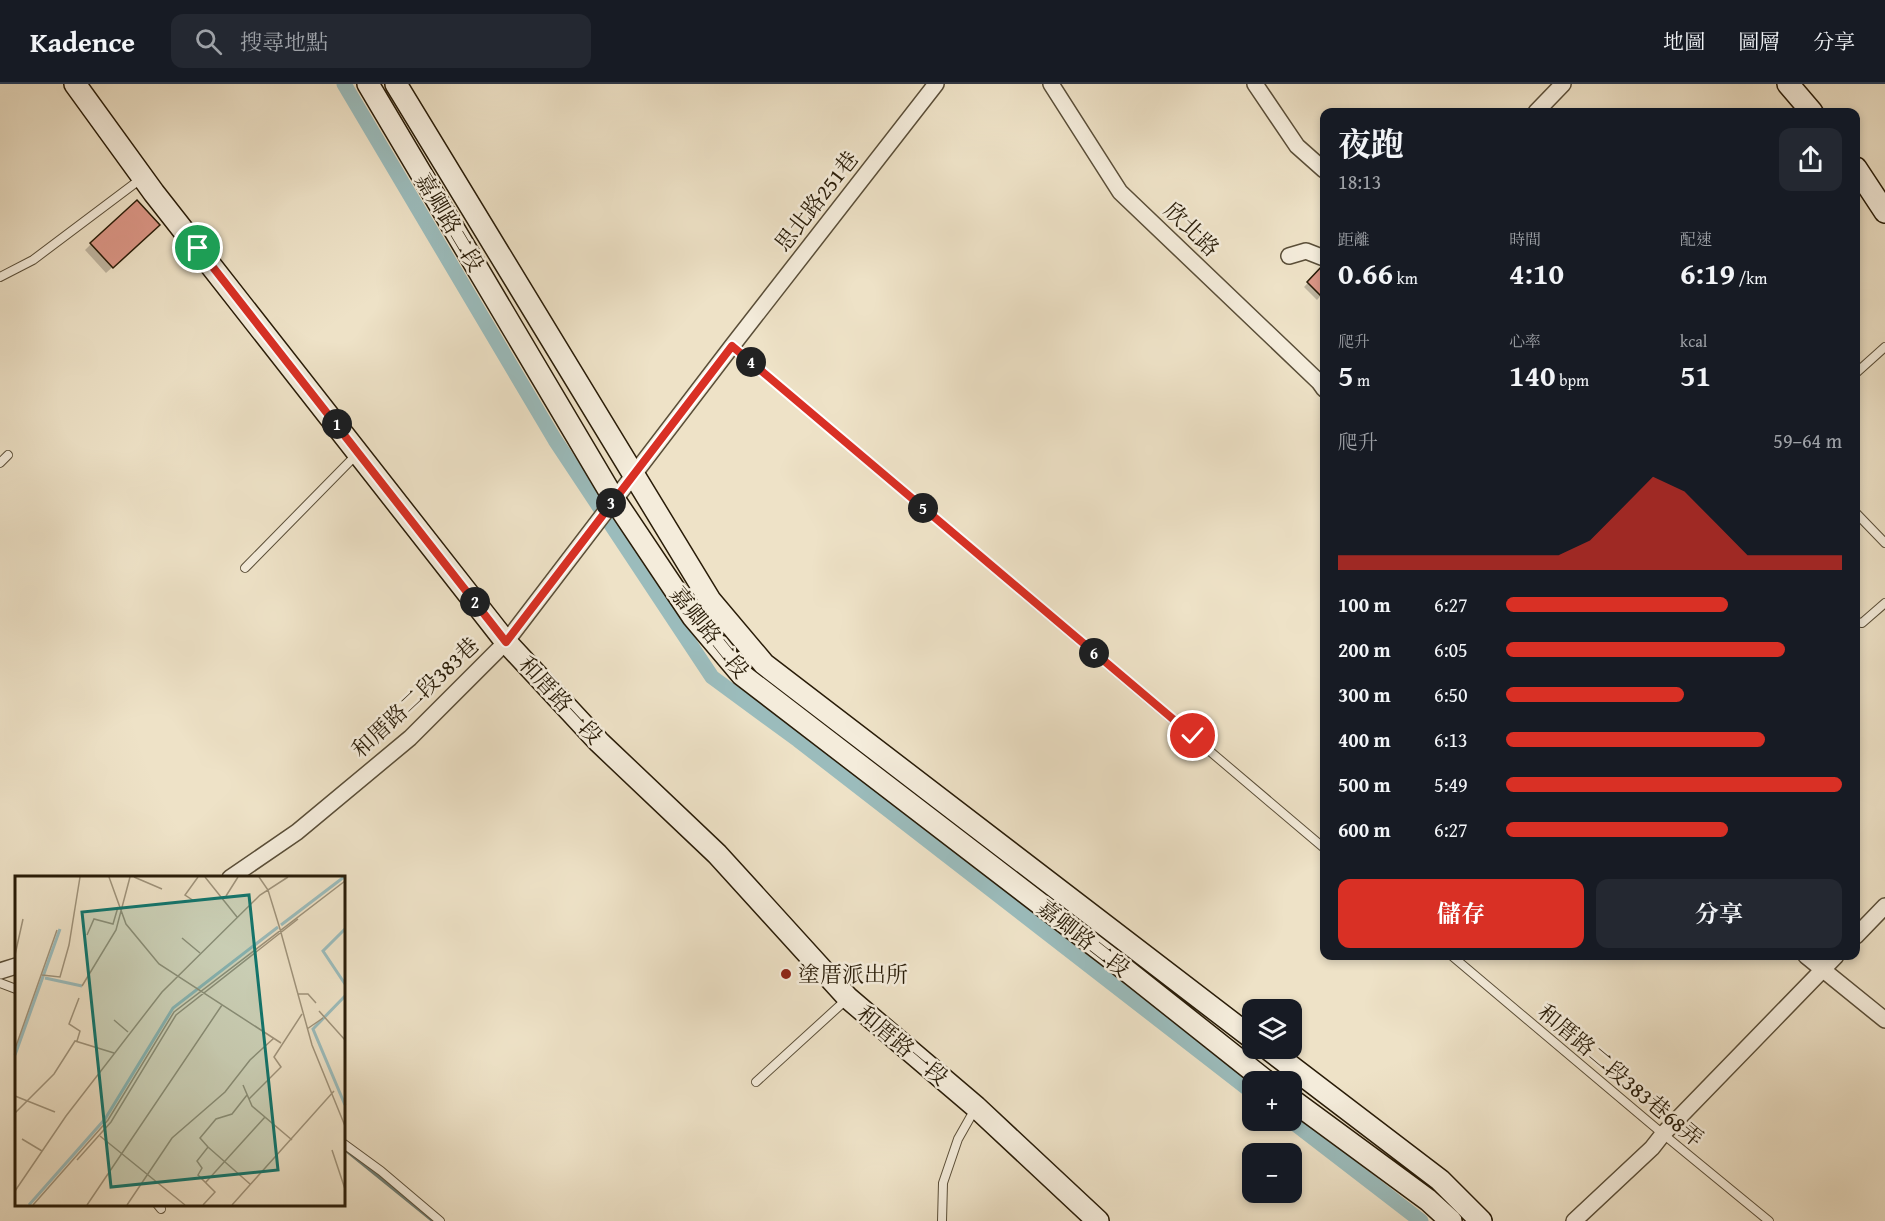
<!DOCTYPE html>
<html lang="zh-TW">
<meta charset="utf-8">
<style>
:root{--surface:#171b24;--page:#242831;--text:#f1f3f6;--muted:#9ea1a6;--line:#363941;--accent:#d93025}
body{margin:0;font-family:"Gentium Book Plus","Noto Serif TC",serif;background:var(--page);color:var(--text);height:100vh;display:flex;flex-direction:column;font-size:22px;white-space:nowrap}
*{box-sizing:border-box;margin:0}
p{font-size:20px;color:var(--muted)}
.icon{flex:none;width:33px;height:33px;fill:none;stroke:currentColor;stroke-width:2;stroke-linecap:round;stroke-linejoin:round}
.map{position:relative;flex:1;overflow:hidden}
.panel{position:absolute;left:1320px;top:24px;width:540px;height:852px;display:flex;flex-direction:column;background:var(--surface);border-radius:12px;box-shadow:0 3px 9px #0003}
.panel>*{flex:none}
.buttons{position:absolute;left:1242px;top:915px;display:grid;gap:12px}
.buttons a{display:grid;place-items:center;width:60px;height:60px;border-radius:12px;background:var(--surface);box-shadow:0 3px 9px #0003;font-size:30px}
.pin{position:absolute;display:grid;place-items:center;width:51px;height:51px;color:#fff;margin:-26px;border:3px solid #fff;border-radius:50%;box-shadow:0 2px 6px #0007}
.km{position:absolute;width:30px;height:30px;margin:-15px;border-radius:50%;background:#222;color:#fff;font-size:16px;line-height:30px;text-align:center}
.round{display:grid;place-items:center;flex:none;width:63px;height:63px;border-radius:12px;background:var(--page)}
.overview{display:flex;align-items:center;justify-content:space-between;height:102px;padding:0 18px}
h1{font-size:33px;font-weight:700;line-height:45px}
.stats{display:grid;grid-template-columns:repeat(3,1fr);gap:9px;height:102px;padding:6px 18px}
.stats div{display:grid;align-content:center}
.stats b{font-size:30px;font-weight:700}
.stats small{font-size:16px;font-weight:400}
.stats p{font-size:16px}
.chart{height:168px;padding:12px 18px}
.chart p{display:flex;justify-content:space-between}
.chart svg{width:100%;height:108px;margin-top:6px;fill:var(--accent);opacity:.7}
.button{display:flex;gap:12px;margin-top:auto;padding:12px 18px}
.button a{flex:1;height:69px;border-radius:12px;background:var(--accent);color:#fff;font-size:24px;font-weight:700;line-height:69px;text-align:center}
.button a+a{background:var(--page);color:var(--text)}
ul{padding:0 18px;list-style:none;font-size:20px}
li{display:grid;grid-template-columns:96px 72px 1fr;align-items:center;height:45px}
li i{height:15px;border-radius:8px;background:var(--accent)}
header{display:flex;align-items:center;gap:36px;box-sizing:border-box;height:84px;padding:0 30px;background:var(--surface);border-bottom:2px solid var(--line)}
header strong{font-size:28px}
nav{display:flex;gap:33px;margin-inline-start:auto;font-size:21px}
.search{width:420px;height:54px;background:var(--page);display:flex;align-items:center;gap:15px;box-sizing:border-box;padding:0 21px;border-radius:12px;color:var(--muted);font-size:22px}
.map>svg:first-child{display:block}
.shadow{fill:#0003}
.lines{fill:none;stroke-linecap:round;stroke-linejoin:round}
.stream{stroke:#6d7c74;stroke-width:4.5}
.canal{stroke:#9bbcbc;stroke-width:15}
.building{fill:#db9686;stroke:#291c08;stroke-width:1.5}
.lane-casing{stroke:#5a4e38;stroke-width:10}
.street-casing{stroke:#5a4e38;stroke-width:18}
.secondary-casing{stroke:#291c08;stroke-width:24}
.lane{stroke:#f4ecdb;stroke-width:8}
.street{stroke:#f4ecdb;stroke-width:15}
.secondary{stroke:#f4ecdb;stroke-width:21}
.route-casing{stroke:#fff;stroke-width:12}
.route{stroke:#d93025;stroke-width:8}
.poi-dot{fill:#8f2418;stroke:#f4ecdb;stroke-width:2}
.labels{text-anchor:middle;stroke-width:5;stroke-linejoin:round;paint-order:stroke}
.street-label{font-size:22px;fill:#291c08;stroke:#f4ecdb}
.poi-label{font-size:22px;fill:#291c08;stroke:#f4ecdb;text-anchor:start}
.inset-river{fill:none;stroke:#9bbcbc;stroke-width:3}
.inset-road{fill:none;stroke:#9f937b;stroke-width:1.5}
.view{fill:#0f766e;fill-opacity:0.15;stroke:#0f766e;stroke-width:3}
.inset-edge{fill:none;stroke:#291c08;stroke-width:3}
</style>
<header>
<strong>Kadence</strong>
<div class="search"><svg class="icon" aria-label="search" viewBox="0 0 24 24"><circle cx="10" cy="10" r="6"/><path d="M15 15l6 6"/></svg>搜尋地點</div>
<nav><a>地圖</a><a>圖層</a><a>分享</a></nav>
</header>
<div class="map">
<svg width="1885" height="1137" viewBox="0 0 1885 1137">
<rect width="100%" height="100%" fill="#eee2c7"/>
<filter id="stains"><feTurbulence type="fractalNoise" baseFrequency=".00333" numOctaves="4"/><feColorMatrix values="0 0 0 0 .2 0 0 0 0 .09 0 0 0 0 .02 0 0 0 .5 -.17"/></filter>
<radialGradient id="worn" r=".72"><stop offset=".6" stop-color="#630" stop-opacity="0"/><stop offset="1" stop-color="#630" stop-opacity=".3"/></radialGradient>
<path class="shadow" d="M152,147l-46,42 -21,-23 6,-6z
M1324,182v26l-7,8 -13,-13z"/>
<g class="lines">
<path class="stream" d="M344,1064l90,73"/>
<path class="canal" d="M344,0l211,356 157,237 86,63 454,352
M1290,1036l131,101"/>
</g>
<path class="building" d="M137,116l23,25 -47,43 -23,-25z
M1324,180v30l-2,3 -15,-15z"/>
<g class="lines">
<defs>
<path id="lane" d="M0,193l33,-17 109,-82
M732,262l592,502
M1856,289l29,-26
M0,379l8,-8
M1856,429l29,30
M245,484l113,-115
M1856,538l6,1 23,-20
M1452,872l211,178 106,87
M0,899l16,6
M756,998l91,-83
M344,1060l37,27 59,50
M157,1120l4,5
M942,1137l1,-38 15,-44 17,-30"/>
<path id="street" d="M1051,0l69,108 199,190 5,7
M1255,0l42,62 27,24
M1536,28l27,-28
M1289,172l17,-5 18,7
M230,794l67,-46 113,-94 96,-96 226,-296 204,-262
M1856,852l29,-30
M1806,872l79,64
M0,887l16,-5
M1574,1137l78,-73 11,-14 173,-178"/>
<path id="secondary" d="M75,0l79,109 352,449 93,100 118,112 131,144 128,109 122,114
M368,0l246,415 79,118 49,58 370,284 155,123
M396,0l314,516 54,64 488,374
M1788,0l24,28
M1856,84l29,44
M1267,964l173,132 41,41
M1292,1016l136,100 23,21"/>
</defs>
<use href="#lane" class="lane-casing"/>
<use href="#street" class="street-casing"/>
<use href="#secondary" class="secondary-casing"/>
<use href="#lane" class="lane"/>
<use href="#street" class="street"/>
<use href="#secondary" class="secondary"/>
</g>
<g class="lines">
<defs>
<path id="route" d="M198,164l308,394 226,-296 461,390"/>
</defs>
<use href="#route" class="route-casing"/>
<use href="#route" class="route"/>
</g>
<circle class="poi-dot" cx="786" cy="890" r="6"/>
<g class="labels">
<g class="street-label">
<text transform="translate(816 117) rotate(-52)" y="8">思北路251巷</text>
<text transform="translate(450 138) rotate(59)" y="8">嘉卿路二段</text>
<text transform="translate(1192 145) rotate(44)" y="8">欣北路</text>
<text transform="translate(710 548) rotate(51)" y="8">嘉卿路二段</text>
<text transform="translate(415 613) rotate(-43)" y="8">和厝路二段383巷</text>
<text transform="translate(561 616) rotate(47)" y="8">和厝路一段</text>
<text transform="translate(1084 854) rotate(38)" y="8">嘉卿路二段</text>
<text transform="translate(903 961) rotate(40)" y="8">和厝路一段</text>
<text transform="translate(1621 991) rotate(40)" y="8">和厝路二段383巷68弄</text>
</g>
<g class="poi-label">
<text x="798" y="898">塗厝派出所</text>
</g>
</g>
<g transform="translate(15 792)">
<rect width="330" height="330" fill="#eee2c7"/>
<path class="inset-river" d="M266,49l63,-48M330,53l-22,22 22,33M30,102l37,8M330,120l-32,33 32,76M0,179l45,-126M14,329l76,-86 68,-111 105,-81"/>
<path class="inset-road" d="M94,1l17,47 33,40 122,79M119,1l28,12M190,1l32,40M244,1l9,13 12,39 32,116 33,81M211,20l12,-19M179,25l-9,-6 13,-18M72,59l7,-16 19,5 5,-17M167,62l18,15M0,79l8,-36M27,99l18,2 9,-32 11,-68M67,110l34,-56 14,-53M283,118h10l8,9M304,135l26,29M99,144l14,12M292,153l16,-11M62,165l3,-10 -11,-7 10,-26M0,173l42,-119M228,209l9,21 40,34M0,220l40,16M234,223l32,-32 -7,-10 28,-43M0,237l39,-39 21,-33 39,12M85,260l85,69M7,263l20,12M193,271l-8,-9 16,-19 16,-5 15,-19M317,274l13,39M62,284l34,-38 65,-107 122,-96M191,306l59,-65M0,315l51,-75 96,-124 98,-97 28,-18M18,329l75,-85 66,-108 171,-131M72,329l135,-200M112,329l45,-67 53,-46 25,-32 24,-22M188,329l12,-13 -17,-17 4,-7 -5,-7 11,-14 42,37M217,329l102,-114"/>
<path class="view" d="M234,19l29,275 -167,17 -29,-275z"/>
<rect width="330" height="330" class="inset-edge"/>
</g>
<rect width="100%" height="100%" filter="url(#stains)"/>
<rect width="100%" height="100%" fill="url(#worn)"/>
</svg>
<div class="buttons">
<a><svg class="icon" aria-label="layers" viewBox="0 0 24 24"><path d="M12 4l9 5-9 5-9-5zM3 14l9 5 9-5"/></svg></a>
<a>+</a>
<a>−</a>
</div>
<div class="pin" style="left:198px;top:164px;background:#1e9e55"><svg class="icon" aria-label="arrive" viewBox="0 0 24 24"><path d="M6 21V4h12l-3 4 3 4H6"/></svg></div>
<div class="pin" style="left:1193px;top:652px;background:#d93025"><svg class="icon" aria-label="check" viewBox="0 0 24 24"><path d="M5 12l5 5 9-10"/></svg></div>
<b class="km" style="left:337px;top:340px">1</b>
<b class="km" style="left:475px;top:518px">2</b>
<b class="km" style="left:611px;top:419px">3</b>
<b class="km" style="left:751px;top:278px">4</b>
<b class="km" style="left:923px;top:424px">5</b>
<b class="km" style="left:1094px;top:569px">6</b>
<section class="panel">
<div class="overview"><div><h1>夜跑</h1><p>18:13</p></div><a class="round"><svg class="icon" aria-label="share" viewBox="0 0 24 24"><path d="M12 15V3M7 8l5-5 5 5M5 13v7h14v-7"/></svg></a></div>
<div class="stats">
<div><p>距離</p><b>0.66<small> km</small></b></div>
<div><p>時間</p><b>4:10</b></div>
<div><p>配速</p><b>6:19<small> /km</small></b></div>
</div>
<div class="stats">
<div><p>爬升</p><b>5<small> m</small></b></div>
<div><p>心率</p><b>140<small> bpm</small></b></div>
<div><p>kcal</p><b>51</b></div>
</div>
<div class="chart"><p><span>爬升</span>59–64 m</p>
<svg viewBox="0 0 160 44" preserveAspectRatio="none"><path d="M0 44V38L10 38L20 38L30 38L40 38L50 38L60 38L70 38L80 32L90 19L100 6L110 12L120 25L130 38L140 38L150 38L160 38V44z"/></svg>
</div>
<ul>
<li><b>100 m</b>6:27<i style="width:66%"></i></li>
<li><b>200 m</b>6:05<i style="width:83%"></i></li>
<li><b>300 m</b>6:50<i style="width:53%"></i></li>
<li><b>400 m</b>6:13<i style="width:77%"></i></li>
<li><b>500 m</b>5:49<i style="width:100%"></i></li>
<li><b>600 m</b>6:27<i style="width:66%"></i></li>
</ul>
<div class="button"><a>儲存</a><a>分享</a></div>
</section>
</div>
